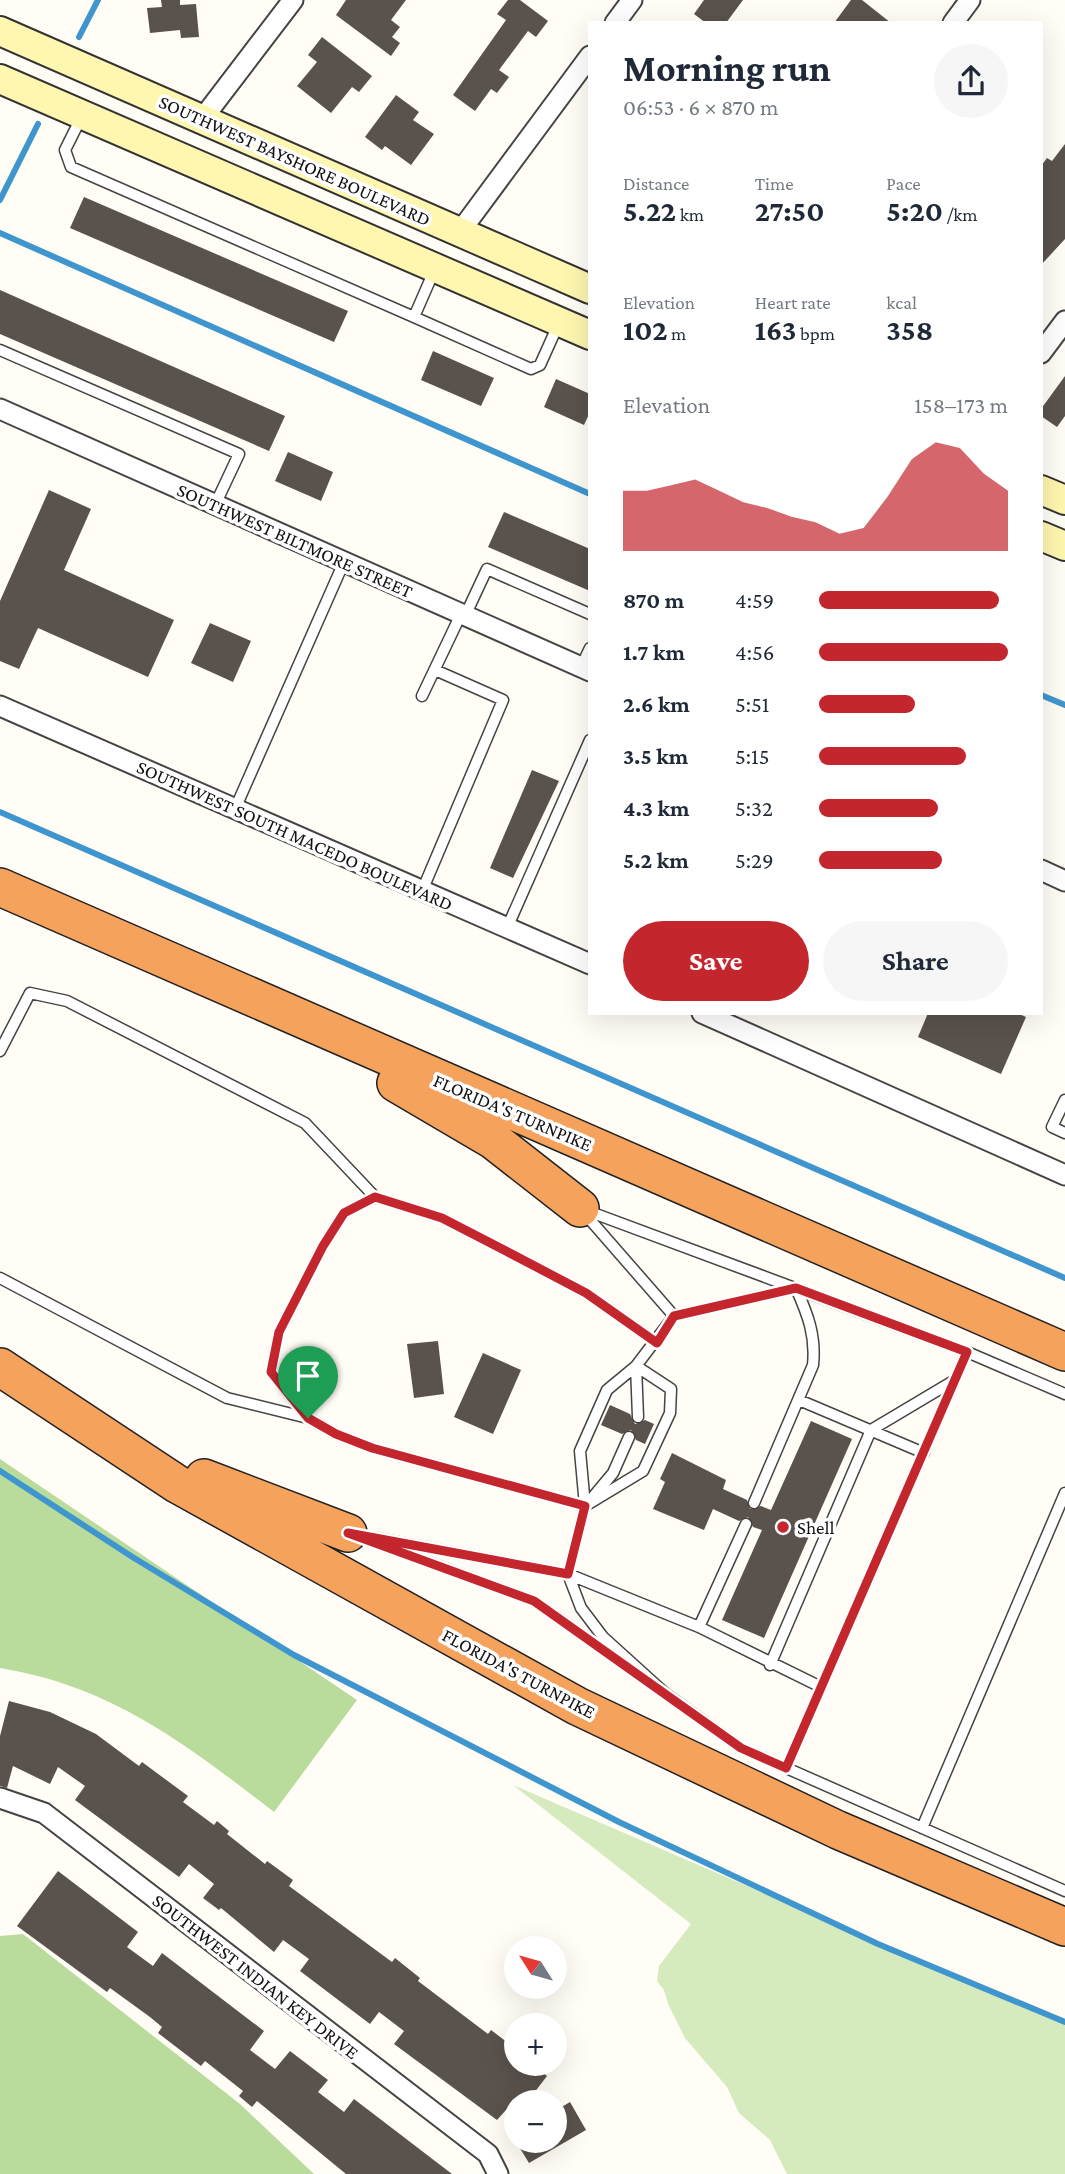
<!DOCTYPE html>
<meta charset="utf-8">
<style>
:root{--surface:#fff;--page:#f6f6f7;--text:#1f2937;--muted:#747a83;--accent:#c4262e}
body{margin:0;font-family:"Crimson Pro",serif;background:var(--page);color:var(--text);height:100vh;display:flex;flex-direction:column;font-size:26px;white-space:nowrap}
*{box-sizing:border-box;margin:0}
p{font-size:23px;color:var(--muted)}
.icon{flex:none;width:38px;height:38px;fill:none;stroke:currentColor;stroke-width:2;stroke-linecap:round;stroke-linejoin:round}
.map{position:relative;flex:1;overflow:hidden}
.details{position:absolute;left:588px;top:21px;width:455px;height:994px;display:flex;flex-direction:column;background:var(--surface);border-radius:0px;box-shadow:0 7px 28px #0002}
.details>*{flex:none}
.needle{width:46px;rotate:307deg}
.buttons{position:absolute;left:504px;top:1936px;display:grid;gap:14px}
.buttons a{display:grid;place-items:center;width:63px;height:63px;border-radius:50%;background:var(--surface);box-shadow:0 7px 28px #0002;font-size:35px}
.pin{position:absolute;display:grid;place-items:center;width:60px;height:60px;color:#fff;margin:-72px -30px;border-radius:50% 50% 50% 0;rotate:-45deg;box-shadow:0 0 7px #0007}
.pin .icon{rotate:45deg}
.round{display:grid;place-items:center;flex:none;width:74px;height:74px;border-radius:37px;background:var(--page)}
.summary{display:flex;align-items:center;justify-content:space-between;height:119px;padding:0 35px}
h1{font-size:38px;font-weight:700;line-height:52px}
.figures{display:grid;grid-template-columns:repeat(3,1fr);gap:10px;height:119px;padding:7px 35px}
.figures div{display:grid;align-content:center}
.figures b{font-size:30px;font-weight:700}
.figures small{font-size:19px;font-weight:400}
.figures p{font-size:19px}
.chart{height:196px;padding:14px 35px}
.chart p{display:flex;justify-content:space-between}
.chart svg{width:100%;height:126px;margin-top:7px;fill:var(--accent);opacity:.7}
.primary-button{display:flex;gap:14px;margin-top:auto;padding:14px 35px}
.primary-button a{flex:1;height:80px;border-radius:42px;background:var(--accent);color:#fff;font-size:28px;font-weight:700;line-height:80px;text-align:center}
.primary-button a+a{background:var(--page);color:var(--text)}
ul{padding:0 35px;list-style:none;font-size:23px}
li{display:grid;grid-template-columns:112px 84px 1fr;align-items:center;height:52px}
li i{height:18px;border-radius:9px;background:var(--accent)}
.map>svg:first-child{display:block}
.green{fill:#d5ebbd}
.forest{fill:#b9dc9c}
.lines{fill:none;stroke-linecap:round;stroke-linejoin:round}
.stream{stroke:#3f96cf;stroke-width:6}
.building{fill:#5a524d}
.lane-casing{stroke:#444;stroke-width:13}
.street-casing{stroke:#444;stroke-width:23}
.secondary-casing{stroke:#333;stroke-width:32}
.highway-casing{stroke:#222;stroke-width:40}
.lane{stroke:#fff;stroke-width:10}
.street{stroke:#fff;stroke-width:19}
.secondary{stroke:#fff6b0;stroke-width:28}
.highway{stroke:#f5a25d;stroke-width:37}
.route-casing{stroke:#fff;stroke-width:14}
.route{stroke:#c4262e;stroke-width:9}
.poi-dot{fill:#c4262e;stroke:#fff;stroke-width:2.5}
.labels{text-anchor:middle;stroke-width:7;stroke-linejoin:round;paint-order:stroke}
.street-label{font-size:19px;fill:#111;stroke:#fff}
.poi-label{font-size:19px;fill:#111;stroke:#fff;text-anchor:start}
</style>
<div class="map">
<svg width="1065" height="2174" viewBox="0 0 1065 2174">
<rect width="100%" height="100%" fill="#fffdf5"/>
<path class="green" d="M513,1785l403,174 149,60v155h-278l-17,-34 -31,-27 -12,-26 -42,-49 -17,-34 -4,-14 -7,-9 2,-15 32,-42z"/>
<path class="forest" d="M0,1459l357,241 -83,112c-87,-67 -162,-126 -274,-144z
M23,1934l217,170 74,70h-314v-238z"/>
<g class="lines">
<path class="stream" d="M79,37l19,-37
M0,200l38,-76
M0,233l590,261
M1041,695l24,10
M0,812l1065,466
M0,1471l134,87 160,97 325,167 259,122 187,78"/>
</g>
<path class="building" d="M161,0h19v5l16,-1 3,33 -18,1 -1,-8 -30,3 -3,-25 15,-1z
M346,0h60l-15,20 9,7 -8,10 8,6 -9,13 -55,-41z
M508,0h12l28,21 -12,16 -8,-6 -29,39 10,7 -12,16 -6,-4 -16,22 -22,-16 53,-75 -9,-6z
M704,0h39l-17,23h-20l-12,-9z
M851,0h11l29,23h-57z
M322,37l50,39 -13,16 -7,-5 -21,26 -34,-27 20,-24 -9,-7z
M396,95l23,17 -6,8 21,14 -23,31 -26,-19 -3,4 -17,-13z
M1065,144v95l-24,26v-99l6,-8 5,3z
M84,197l264,114 -14,31 -264,-114z
M0,290l285,126 -16,35 -269,-117z
M433,351l61,27 -13,28 -60,-26z
M1065,376v40l-8,11 -16,-11v-7z
M556,379l34,15v18l-6,13 -40,-18z
M288,452l45,20 -12,29 -46,-20z
M49,490l42,19 -27,61 110,50 -26,57 -110,-49 -19,41 -19,-8v-60z
M504,512l86,37v42l-102,-44z
M210,623l41,18 -18,41 -42,-19z
M532,770l27,11 -46,97 -23,-10z
M928,1013h89l9,4 -25,57 -83,-37z
M438,1341l6,53 -30,4 -7,-54z
M483,1353l38,17 -28,64 -39,-17z
M610,1405l20,9 5,10 10,-4 9,4 -9,20 -9,-4 -5,-10 -9,4 -21,-9z
M811,1421l41,18 -88,199 -42,-18 40,-90 -9,-3 -5,-10 -9,4 -26,-12 -9,21 -51,-21 12,-27 -5,-3 12,-26 54,27 -3,9 24,11 3,9 11,-3 10,4z
M9,1701l41,11 46,22 43,32 3,-4 46,34 -5,6 31,23 3,-4 12,10 -2,3 38,30 2,-3 26,19 -4,6 103,76 3,-4 25,20 -2,3 70,53 3,-4 25,19v14h15l16,13 -20,26h-14l-16,18 -103,-76 10,-13 -25,-19 -9,12 -70,-53 9,-12 -26,-19 -9,12 -53,-44 -2,2 -16,-12 11,-14 -25,-20 -10,13 -104,-77 10,-14 -27,-19 -8,17 -37,-18 -6,22 -7,-2v-50z
M58,1871l80,61 -11,15 26,19 9,-13 102,78 -14,19 25,19 15,-18 38,29 -10,12 26,20 10,-13 98,75h-106l-89,-73 -5,6 -13,-11 4,-5 -38,-30 -4,5 -43,-33 4,-6 -12,-10 -40,-29 -3,4 -90,-66z
M570,2102l16,28 -57,33 -14,-23h40v-29z"/>
<g class="lines">
<defs>
<path id="lane" d="M81,118l-16,32 6,17 343,150 20,-46
M414,317l117,52 9,-4 18,-40
M0,350l239,104 -24,51
M465,616l22,-47 103,45
M581,667l9,-19
M422,696l39,-82
M235,809l109,-247
M422,891l81,-191 -68,-30
M507,928l83,-188
M0,1051l30,-58 37,8 238,122 70,74
M1065,1100l-13,27 13,6
M585,1210l382,142 98,42
M585,1214l89,102
M0,1278l227,120 81,20 28,16 36,14 213,58 58,-35 27,-58 1,-24 -35,-23
M636,1366l2,51
M799,1400l125,53
M308,1418l-37,-46 8,-40 44,-86 21,-33 31,-16 67,21 64,33 80,42 71,50
M593,1497l20,-24 16,-36
M355,1535l179,66 98,69
M376,1538l192,36 131,53 122,60
M699,1627l47,-103
M770,1665l101,-235 84,-50
M662,1691l79,57 324,143
M666,1694l-63,-57 -22,-29 -13,-34 17,-68 -5,-55 27,-61 29,-24 38,-50 122,-28c12,27 20,48 17,77l-59,138
M786,1768l181,-416
M922,1828l143,-335"/>
<path id="street" d="M615,23l17,-23
M953,23l17,-23
M203,118l90,-118
M459,233l131,-177
M1041,353l24,-32
M0,409l590,262
M0,706l590,258
M1041,870l24,11
M702,1013l363,162
M0,1798l44,15 444,341 10,20"/>
<path id="secondary" d="M0,31l590,258
M0,79l590,256
M1041,490l24,10
M1041,536l24,10"/>
<path id="highway" d="M0,887l1065,465
M396,1083l97,57 87,68
M0,1367l177,117 400,222 261,124 227,97
M204,1478l144,55"/>
</defs>
<use href="#lane" class="lane-casing"/>
<use href="#street" class="street-casing"/>
<use href="#secondary" class="secondary-casing"/>
<use href="#highway" class="highway-casing"/>
<use href="#lane" class="lane"/>
<use href="#street" class="street"/>
<use href="#secondary" class="secondary"/>
<use href="#highway" class="highway"/>
</g>
<g class="lines">
<defs>
<path id="route" d="M375,1197l67,21 64,33 80,42 71,50 17,-27 122,-28 171,64 -181,416 -45,-20 -207,-147 -186,-68 220,41 17,-68 -213,-58 -36,-14 -28,-16 -37,-46 8,-40 44,-86 21,-33z"/>
</defs>
<use href="#route" class="route-casing"/>
<use href="#route" class="route"/>
</g>
<circle class="poi-dot" cx="783" cy="1527" r="7"/>
<g class="labels">
<g class="street-label">
<text transform="translate(295 160) rotate(24)" y="7">SOUTHWEST BAYSHORE BOULEVARD</text>
<text transform="translate(295 540) rotate(24)" y="7">SOUTHWEST BILTMORE STREET</text>
<text transform="translate(295 835) rotate(24)" y="7">SOUTHWEST SOUTH MACEDO BOULEVARD</text>
<text transform="translate(513 1112) rotate(23)" y="7">FLORIDA'S TURNPIKE</text>
<text transform="translate(519 1673) rotate(28)" y="7">FLORIDA'S TURNPIKE</text>
<text transform="translate(256 1976) rotate(38)" y="7">SOUTHWEST INDIAN KEY DRIVE</text>
</g>
<g class="poi-label">
<text x="797" y="1534">Shell</text>
</g>
</g>
</svg>
<div class="buttons">
<a><svg class="needle" viewBox="-14 -14 28 28"><path d="M0-13l5 13h-10z" fill="#e53935"/><path d="M0 13l5-13h-10z" fill="#747a83"/></svg></a>
<a>+</a>
<a>−</a>
</div>
<div class="pin" style="left:308px;top:1418px;background:#1e9e55"><svg class="icon" aria-label="arrive" viewBox="0 0 24 24"><path d="M6 21V4h12l-3 4 3 4H6"/></svg></div>
<section class="details">
<div class="summary"><div><h1>Morning run</h1><p>06:53 · 6 × 870 m</p></div><a class="round"><svg class="icon" aria-label="share" viewBox="0 0 24 24"><path d="M12 15V3M7 8l5-5 5 5M5 13v7h14v-7"/></svg></a></div>
<div class="figures">
<div><p>Distance</p><b>5.22<small> km</small></b></div>
<div><p>Time</p><b>27:50</b></div>
<div><p>Pace</p><b>5:20<small> /km</small></b></div>
</div>
<div class="figures">
<div><p>Elevation</p><b>102<small> m</small></b></div>
<div><p>Heart rate</p><b>163<small> bpm</small></b></div>
<div><p>kcal</p><b>358</b></div>
</div>
<div class="chart"><p><span>Elevation</span>158–173 m</p>
<svg viewBox="0 0 160 44" preserveAspectRatio="none"><path d="M0 44V23L10 23L20 21L30 19L40 23L50 27L60 29L70 32L80 34L90 38L100 36L110 25L120 12L130 6L140 8L150 17L160 23V44z"/></svg>
</div>
<ul>
<li><b>870 m</b>4:59<i style="width:95%"></i></li>
<li><b>1.7 km</b>4:56<i style="width:100%"></i></li>
<li><b>2.6 km</b>5:51<i style="width:51%"></i></li>
<li><b>3.5 km</b>5:15<i style="width:78%"></i></li>
<li><b>4.3 km</b>5:32<i style="width:63%"></i></li>
<li><b>5.2 km</b>5:29<i style="width:65%"></i></li>
</ul>
<div class="primary-button"><a>Save</a><a>Share</a></div>
</section>
</div>
